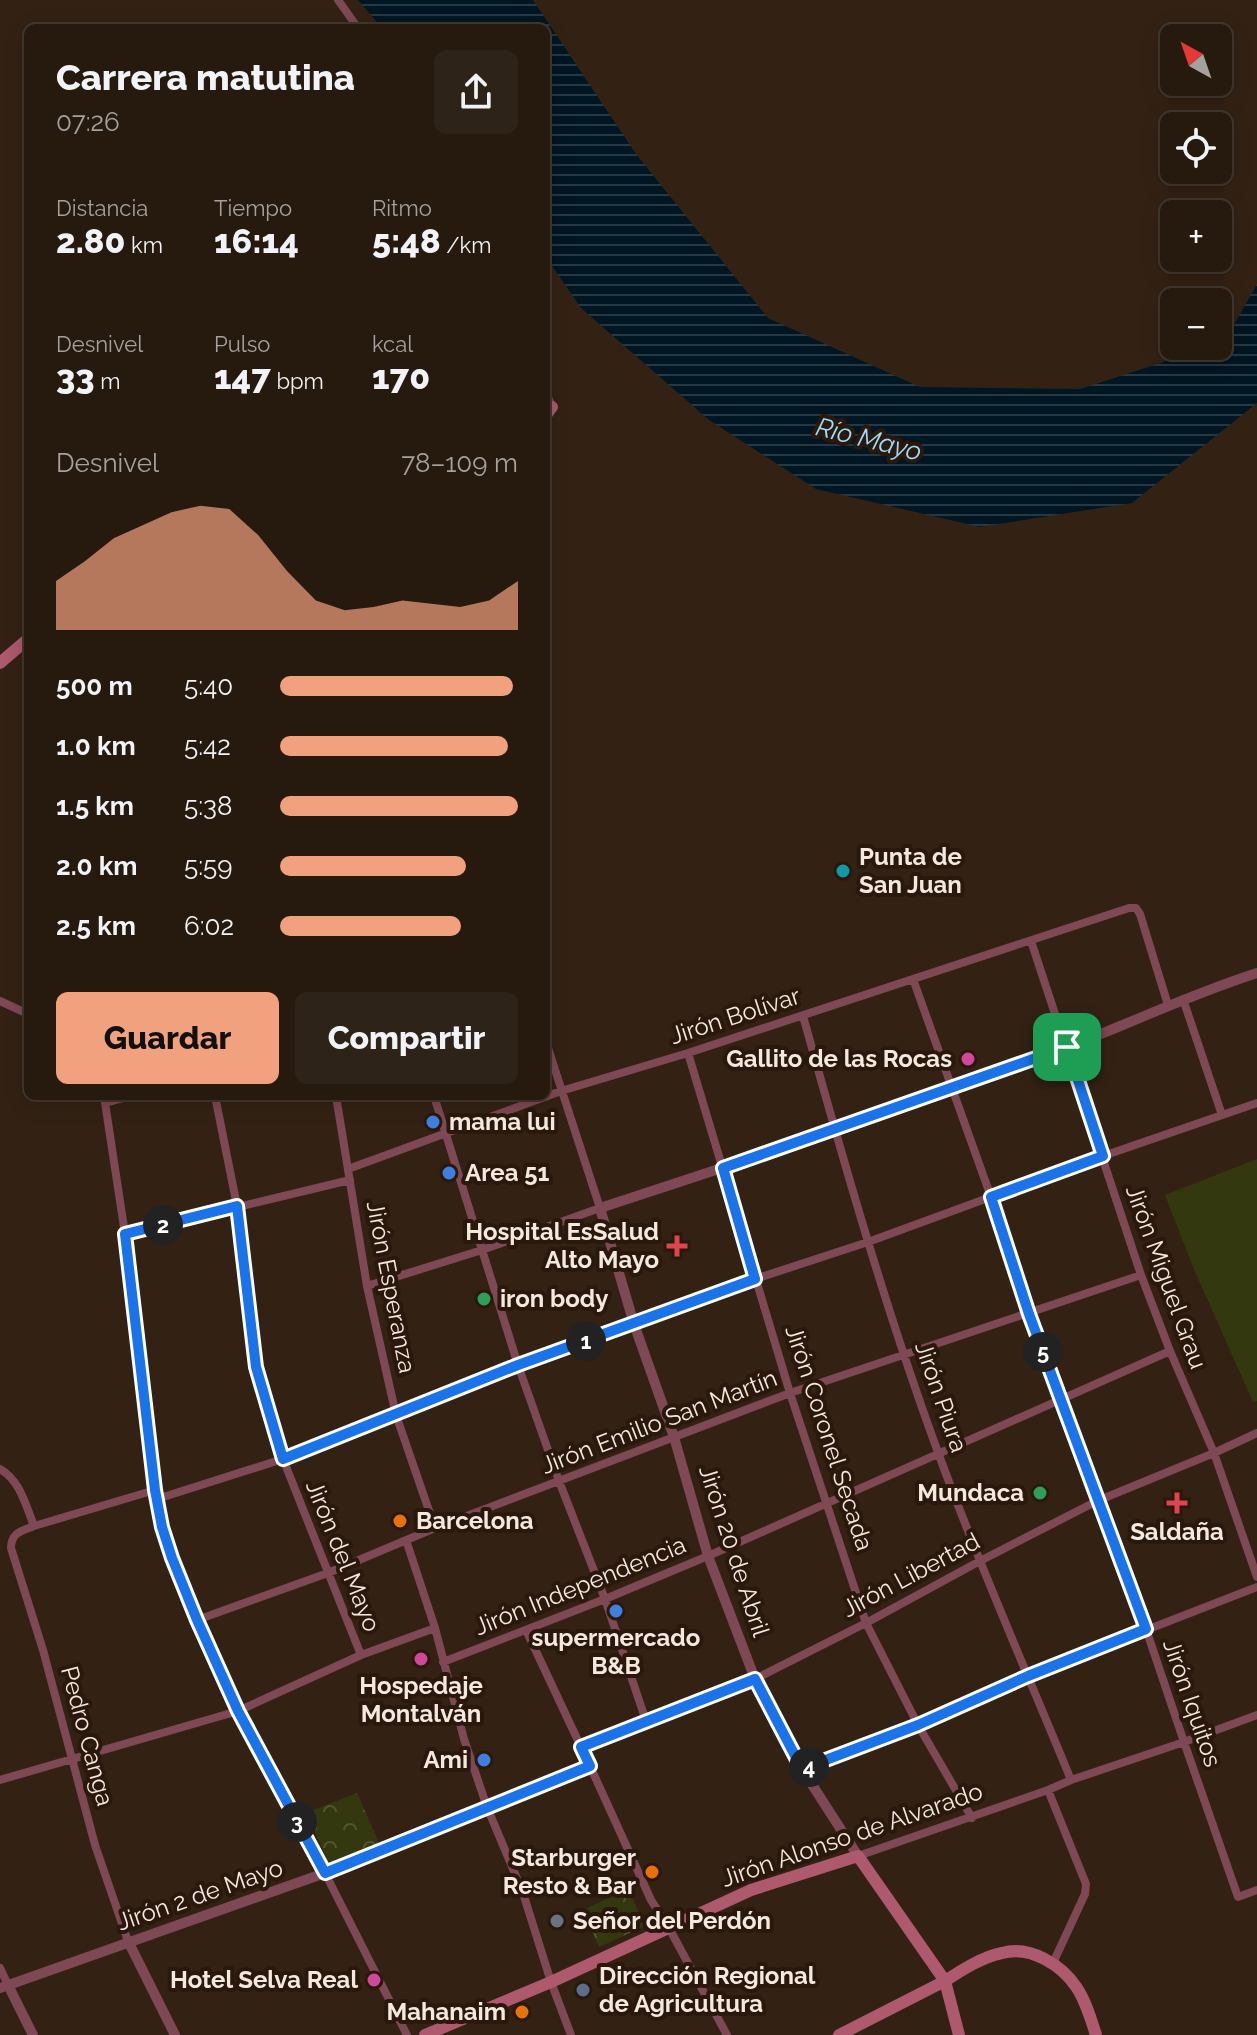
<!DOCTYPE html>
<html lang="es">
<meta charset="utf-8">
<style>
:root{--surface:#261a0f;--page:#2e2318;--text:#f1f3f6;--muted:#a4a19e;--line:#42382f;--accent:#f2a17e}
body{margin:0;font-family:Raleway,sans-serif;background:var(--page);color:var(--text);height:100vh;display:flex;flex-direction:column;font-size:30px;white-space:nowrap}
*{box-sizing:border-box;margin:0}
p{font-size:26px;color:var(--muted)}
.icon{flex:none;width:44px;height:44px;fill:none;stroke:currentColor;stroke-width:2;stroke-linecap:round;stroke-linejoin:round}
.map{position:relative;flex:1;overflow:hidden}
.side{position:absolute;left:24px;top:24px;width:526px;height:1076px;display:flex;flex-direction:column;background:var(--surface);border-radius:12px;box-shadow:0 4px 20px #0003,0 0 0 2px var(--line)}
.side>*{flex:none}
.needle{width:52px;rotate:320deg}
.controls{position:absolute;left:1160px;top:24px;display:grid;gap:16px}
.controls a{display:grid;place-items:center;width:72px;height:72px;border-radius:12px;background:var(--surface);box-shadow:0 4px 20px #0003,0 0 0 2px var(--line);font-size:40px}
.pin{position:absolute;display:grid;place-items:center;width:68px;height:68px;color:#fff;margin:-34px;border-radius:16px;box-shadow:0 4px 12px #0006}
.km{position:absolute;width:40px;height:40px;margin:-20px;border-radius:50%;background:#222;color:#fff;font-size:22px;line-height:40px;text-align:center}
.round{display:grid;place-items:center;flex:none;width:84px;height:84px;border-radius:12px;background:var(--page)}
.head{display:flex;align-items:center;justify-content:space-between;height:136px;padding:0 32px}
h1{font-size:36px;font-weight:800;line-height:60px}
.stats{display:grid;grid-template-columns:repeat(3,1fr);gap:12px;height:136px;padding:8px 32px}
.stats div{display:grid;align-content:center}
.stats b{font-size:34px;font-weight:800}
.stats small{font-size:22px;font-weight:400}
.stats p{font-size:22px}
.chart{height:224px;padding:16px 32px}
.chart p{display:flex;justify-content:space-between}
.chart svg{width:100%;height:144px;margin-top:8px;fill:var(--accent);opacity:.7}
.cta{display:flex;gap:16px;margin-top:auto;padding:16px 32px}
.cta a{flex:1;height:92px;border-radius:12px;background:var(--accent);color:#111;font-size:32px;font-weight:800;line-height:92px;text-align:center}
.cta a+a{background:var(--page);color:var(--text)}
ul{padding:0 32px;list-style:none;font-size:26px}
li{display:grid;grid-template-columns:128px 96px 1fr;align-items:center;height:60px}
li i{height:20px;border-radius:10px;background:var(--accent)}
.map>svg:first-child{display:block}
.park{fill:url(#park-crowns)}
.garden{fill:#34380e}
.water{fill:url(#water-rules)}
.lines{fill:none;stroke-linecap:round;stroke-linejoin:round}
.minor{stroke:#7e4854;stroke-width:8}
.tertiary{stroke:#7e4854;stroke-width:10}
.secondary{stroke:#ae596d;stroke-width:12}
.route-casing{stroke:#fff;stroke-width:16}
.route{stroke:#1a73e8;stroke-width:10}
.culture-dot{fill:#0f9aa8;stroke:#29180b;stroke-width:3}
.hotel-dot{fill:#d1479c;stroke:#29180b;stroke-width:3}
.shop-dot{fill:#3f7fe0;stroke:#29180b;stroke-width:3}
.health-dot{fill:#e0444e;stroke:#29180b;stroke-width:3}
.leisure-dot{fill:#2e9e5b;stroke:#29180b;stroke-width:3}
.food-dot{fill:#e8710a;stroke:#29180b;stroke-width:3}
.worship-dot{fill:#6b7280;stroke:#29180b;stroke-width:3}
.service-dot{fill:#5c6f8a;stroke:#29180b;stroke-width:3}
.labels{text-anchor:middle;stroke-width:8;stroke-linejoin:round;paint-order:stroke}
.poi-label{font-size:24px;font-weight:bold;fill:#f4e8df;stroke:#29180b;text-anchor:start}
.street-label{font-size:24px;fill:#f4e8df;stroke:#29180b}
.water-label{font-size:26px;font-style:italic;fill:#9addfd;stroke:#29180b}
</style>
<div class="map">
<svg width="1257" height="2035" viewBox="0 0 1257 2035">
<defs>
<pattern id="park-crowns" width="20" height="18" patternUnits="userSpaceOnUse" patternTransform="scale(2)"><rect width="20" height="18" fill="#34380e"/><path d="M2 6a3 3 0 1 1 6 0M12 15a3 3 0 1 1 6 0" fill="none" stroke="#525531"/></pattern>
<pattern id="water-rules" width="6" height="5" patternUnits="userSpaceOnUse" patternTransform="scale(2)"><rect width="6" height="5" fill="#001622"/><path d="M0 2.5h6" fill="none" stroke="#263842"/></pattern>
</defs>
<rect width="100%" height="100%" fill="#332214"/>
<path class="park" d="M357,1793l22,50 -50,20 -23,-50z
M628,1889l17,37 -46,21 -16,-37z"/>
<path class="garden" d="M1257,1159v242l-4,1 -60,-135 -28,-72z"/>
<path class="water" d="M358,0h175l103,154 132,164 152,69 160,2 81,-26 32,-17h25v-14l17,-9 22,-39v119l-125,100 -152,24 -164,-38 -107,-69 -128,-112 -35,-51v-229h-164z"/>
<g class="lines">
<path class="minor" d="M338,0l20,28
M546,392l6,15
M1031,941l110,334 29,76 44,102 43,124
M913,979l78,218 38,117 117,315 38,113 54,155 19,-7
M1183,999l39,116
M0,1001l28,13
M803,1016c41,147 83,295 136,439 40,110 88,217 132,325
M688,1053l102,340 76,230 52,102 54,93
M104,1096l21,138 30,256 17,68 25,62 41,91 87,162 82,162
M215,1096l22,110 19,161 27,92 78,196
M336,1096l31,190 29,129 39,113
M434,1096l84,269 41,116 46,118 41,122
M105,1103l26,-7
M348,1169l213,-78 127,-38 441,-145h7l4,6 28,91
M125,1234l225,-54
M367,1286l115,-36 118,-42 -54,-166
M0,1469c20,11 26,37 34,57
M157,1499l126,-40 235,-94 237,-86 113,-37 235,-86 154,-53
M406,1540l29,88 29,111 23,68 36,86 28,89 20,53
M197,1620l131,-47 107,-45 355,-135 351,-118
M526,1630l55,117
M443,1662l162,-63 103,-43 462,-205
M755,1679l111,-56 114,-62 117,-60 117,-48 43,-20
M590,1766l61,134 18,28 58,107
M802,1769l116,-44 110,-49 229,-89
M0,1780l238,-69 123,-56 74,-27
M1048,1790l38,94 -1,10 -32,69
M858,1856l190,-66 23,-10 113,-38 73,-27
M128,1941l-33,-96 -52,-195 -32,-102c0,-15 10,-17 23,-22l121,-36
M0,1968l8,17"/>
<path class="tertiary" d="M858,1856l-56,-87 -47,-90 -47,-123 -34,-119 -40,-113 -34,-116c156,-51 312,-102 465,-160 64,-24 126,-54 192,-75
M128,1941l47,94
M8,1985l25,50
M0,1988l325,-115 265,-107 -9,-19 174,-68"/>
<path class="secondary" d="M546,415l6,-8
M0,663l28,-24
M425,2035l126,-53 200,-92 107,-34 87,125 14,54
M839,2035l106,-54c17,-11 37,-24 57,-28 28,-8 60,12 75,35 9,14 14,31 19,47"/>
</g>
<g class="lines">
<defs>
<path id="route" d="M1067,1047l36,109 -112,41 38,117 117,315 -118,47 -110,49 -116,44 -47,-90 -174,68 9,19 -265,107 -87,-162 -41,-91 -25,-62 -10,-31 -7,-37 -30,-256 112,-28 19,161 27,92 235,-94 237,-86 -32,-111z"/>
</defs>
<use href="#route" class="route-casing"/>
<use href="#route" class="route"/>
</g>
<circle class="culture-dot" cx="843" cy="871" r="8"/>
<g class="hotel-dot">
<circle cx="968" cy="1059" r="8"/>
<circle cx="421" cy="1659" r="8"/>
<circle cx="374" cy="1980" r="8"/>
</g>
<g class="shop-dot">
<circle cx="433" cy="1122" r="8"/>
<circle cx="449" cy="1173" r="8"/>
<circle cx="616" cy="1611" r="8"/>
<circle cx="484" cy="1760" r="8"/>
</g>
<g class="health-dot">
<path d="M673 1234h8v8h8v8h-8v8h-8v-8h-8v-8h8z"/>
<path d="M1173 1491h8v8h8v8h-8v8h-8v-8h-8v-8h8z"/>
</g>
<g class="leisure-dot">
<circle cx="484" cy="1299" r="8"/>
<circle cx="1040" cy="1493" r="8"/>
</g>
<g class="food-dot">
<circle cx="400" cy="1521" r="8"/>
<circle cx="652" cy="1872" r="8"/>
<circle cx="522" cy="2012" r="8"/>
</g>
<circle class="worship-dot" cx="557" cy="1921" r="8"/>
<circle class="service-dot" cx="583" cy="1990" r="8"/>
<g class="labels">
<g class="poi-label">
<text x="859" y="865">Punta de<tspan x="859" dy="28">San Juan</tspan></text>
<text x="952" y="1067" text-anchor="end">Gallito de las Rocas</text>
<text x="449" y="1130">mama lui</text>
<text x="465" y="1181">Area 51</text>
<text x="659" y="1240" text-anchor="end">Hospital EsSalud<tspan x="659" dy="28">Alto Mayo</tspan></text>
<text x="500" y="1307">iron body</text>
<text x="1024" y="1501" text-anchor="end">Mundaca</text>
<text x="416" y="1529">Barcelona</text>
<text x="1177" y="1540" text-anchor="middle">Saldaña</text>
<text x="616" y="1646" text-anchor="middle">supermercado<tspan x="616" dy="28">B&amp;B</tspan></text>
<text x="421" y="1694" text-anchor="middle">Hospedaje<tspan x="421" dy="28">Montalván</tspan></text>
<text x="468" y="1768" text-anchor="end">Ami</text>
<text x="636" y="1866" text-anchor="end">Starburger<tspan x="636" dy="28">Resto &amp; Bar</tspan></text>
<text x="573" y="1929">Señor del Perdón</text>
<text x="599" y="1984">Dirección Regional<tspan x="599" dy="28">de Agricultura</tspan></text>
<text x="358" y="1988" text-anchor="end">Hotel Selva Real</text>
<text x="506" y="2020" text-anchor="end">Mahanaim</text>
</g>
<g class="street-label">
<text transform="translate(735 1016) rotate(-18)" y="8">Jirón Bolívar</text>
<text transform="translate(1166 1277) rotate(70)" y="8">Jirón Miguel Grau</text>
<text transform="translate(391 1287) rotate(79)" y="8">Jirón Esperanza</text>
<text transform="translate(941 1397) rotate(71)" y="8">Jirón Piura</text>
<text transform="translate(659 1422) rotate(-21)" y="8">Jirón Emilio San Martín</text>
<text transform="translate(829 1438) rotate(72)" y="8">Jirón Coronel Secada</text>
<text transform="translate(734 1551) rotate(72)" y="8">Jirón 20 de Abril</text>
<text transform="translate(343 1556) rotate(68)" y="8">Jirón del Mayo</text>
<text transform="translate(911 1575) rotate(-28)" y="8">Jirón Libertad</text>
<text transform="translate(580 1586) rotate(-22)" y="8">Jirón Independencia</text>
<text transform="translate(1192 1703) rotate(71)" y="8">Jirón Iquitos</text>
<text transform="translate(87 1736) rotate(75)" y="8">Pedro Canga</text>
<text transform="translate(852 1835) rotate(-19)" y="8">Jirón Alonso de Alvarado</text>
<text transform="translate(200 1895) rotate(-19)" y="8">Jirón 2 de Mayo</text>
</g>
<g class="water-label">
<text transform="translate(869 439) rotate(14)" y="9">Río Mayo</text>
</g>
</g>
</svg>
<div class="controls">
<a><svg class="needle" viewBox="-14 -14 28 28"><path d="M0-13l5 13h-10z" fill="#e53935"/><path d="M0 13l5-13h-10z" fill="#a4a19e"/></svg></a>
<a><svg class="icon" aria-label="locate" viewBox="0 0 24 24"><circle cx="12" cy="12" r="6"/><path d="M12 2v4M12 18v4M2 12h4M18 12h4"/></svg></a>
<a>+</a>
<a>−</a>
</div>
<div class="pin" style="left:1067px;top:1047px;background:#1e9e55"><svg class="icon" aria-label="arrive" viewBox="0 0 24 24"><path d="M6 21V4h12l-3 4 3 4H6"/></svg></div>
<b class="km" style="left:586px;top:1341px">1</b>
<b class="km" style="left:163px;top:1225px">2</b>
<b class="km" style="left:297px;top:1822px">3</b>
<b class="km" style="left:809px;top:1767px">4</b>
<b class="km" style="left:1043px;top:1352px">5</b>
<section class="side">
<div class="head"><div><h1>Carrera matutina</h1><p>07:26</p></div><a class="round"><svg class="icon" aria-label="share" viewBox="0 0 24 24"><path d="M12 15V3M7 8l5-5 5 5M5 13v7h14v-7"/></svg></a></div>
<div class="stats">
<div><p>Distancia</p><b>2.80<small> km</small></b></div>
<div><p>Tiempo</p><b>16:14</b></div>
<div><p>Ritmo</p><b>5:48<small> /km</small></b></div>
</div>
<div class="stats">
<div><p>Desnivel</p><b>33<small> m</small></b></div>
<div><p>Pulso</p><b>147<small> bpm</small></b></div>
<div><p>kcal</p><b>170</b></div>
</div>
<div class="chart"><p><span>Desnivel</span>78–109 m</p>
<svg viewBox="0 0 160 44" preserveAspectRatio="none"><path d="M0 44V29L10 23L20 16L30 12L40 8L50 6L60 7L70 15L80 26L90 35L100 38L110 37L120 35L130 36L140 37L150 35L160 29V44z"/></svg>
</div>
<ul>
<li><b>500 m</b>5:40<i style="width:98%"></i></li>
<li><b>1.0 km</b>5:42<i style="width:96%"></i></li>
<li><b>1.5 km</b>5:38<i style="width:100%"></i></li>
<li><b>2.0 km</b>5:59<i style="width:78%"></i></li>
<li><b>2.5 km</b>6:02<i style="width:76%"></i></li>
</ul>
<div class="cta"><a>Guardar</a><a>Compartir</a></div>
</section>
</div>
